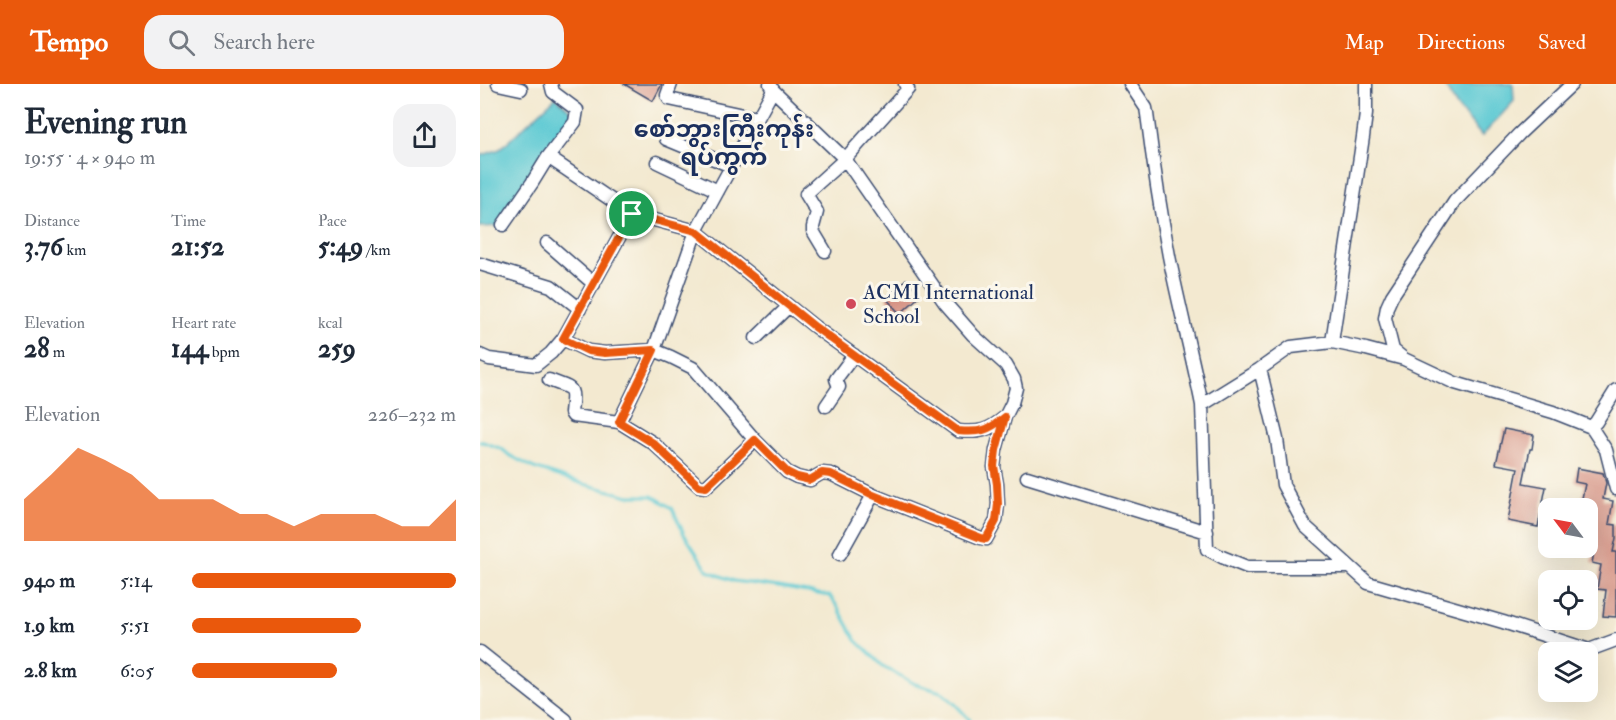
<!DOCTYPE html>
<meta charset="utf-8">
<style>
:root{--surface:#fff;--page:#f2f2f3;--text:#1f2937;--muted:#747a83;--accent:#ea580c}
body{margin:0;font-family:"IM FELL Double Pica","Noto Sans Myanmar",serif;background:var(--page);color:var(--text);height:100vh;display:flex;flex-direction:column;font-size:22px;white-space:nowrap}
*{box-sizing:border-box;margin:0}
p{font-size:20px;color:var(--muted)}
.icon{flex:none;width:33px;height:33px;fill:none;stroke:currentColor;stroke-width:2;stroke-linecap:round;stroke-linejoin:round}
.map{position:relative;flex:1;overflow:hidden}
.panel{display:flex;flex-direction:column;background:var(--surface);width:480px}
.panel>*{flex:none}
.needle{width:39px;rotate:302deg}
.controls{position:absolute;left:1058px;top:414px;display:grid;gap:12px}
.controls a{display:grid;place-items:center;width:60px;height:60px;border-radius:12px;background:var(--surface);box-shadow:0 6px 24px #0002;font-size:30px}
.pin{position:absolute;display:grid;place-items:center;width:51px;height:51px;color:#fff;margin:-26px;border:3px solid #fff;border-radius:50%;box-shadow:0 2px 6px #0007}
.round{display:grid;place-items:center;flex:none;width:63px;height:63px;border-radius:18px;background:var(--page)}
.head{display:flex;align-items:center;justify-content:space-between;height:102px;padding:0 24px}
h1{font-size:33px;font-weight:700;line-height:45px}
.figures{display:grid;grid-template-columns:repeat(3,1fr);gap:9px;height:102px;padding:6px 24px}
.figures div{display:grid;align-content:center}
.figures b{font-size:26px;font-weight:700}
.figures small{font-size:16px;font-weight:400}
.figures p{font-size:16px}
.chart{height:168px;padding:12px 24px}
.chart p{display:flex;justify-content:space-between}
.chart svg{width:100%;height:108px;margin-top:6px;fill:var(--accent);opacity:.7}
ul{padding:0 24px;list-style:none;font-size:20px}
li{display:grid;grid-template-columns:96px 72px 1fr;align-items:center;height:45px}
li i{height:15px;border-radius:8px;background:var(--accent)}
header{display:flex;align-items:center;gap:36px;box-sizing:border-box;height:84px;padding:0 30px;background:var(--accent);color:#fff}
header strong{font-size:28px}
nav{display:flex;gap:33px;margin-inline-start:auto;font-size:21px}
.search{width:420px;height:54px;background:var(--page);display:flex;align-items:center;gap:15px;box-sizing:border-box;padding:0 21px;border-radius:18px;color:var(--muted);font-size:22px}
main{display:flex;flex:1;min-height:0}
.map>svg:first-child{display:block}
.water{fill:#5cc9d3;stroke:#3c7c98;stroke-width:1.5}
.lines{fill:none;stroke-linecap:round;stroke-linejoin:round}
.stream{stroke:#5cc9d3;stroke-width:3}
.building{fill:#d69384}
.minor-casing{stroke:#3b4b6f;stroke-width:15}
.minor{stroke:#fff;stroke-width:12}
.route-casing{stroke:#fff;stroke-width:12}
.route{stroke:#ea580c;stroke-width:8}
.poi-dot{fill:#d1495b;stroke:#fbf7ec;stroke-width:2}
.labels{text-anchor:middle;stroke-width:6;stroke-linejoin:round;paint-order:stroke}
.poi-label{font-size:21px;fill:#1b2f5e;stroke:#fbf7ec;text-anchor:start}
.quarter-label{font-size:24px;font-weight:bold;fill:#1b2f5e;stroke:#fbf7ec}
</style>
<header>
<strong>Tempo</strong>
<div class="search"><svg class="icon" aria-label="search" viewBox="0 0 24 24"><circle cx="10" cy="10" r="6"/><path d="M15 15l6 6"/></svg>Search here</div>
<nav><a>Map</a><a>Directions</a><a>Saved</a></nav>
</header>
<main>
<section class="panel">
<div class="head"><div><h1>Evening run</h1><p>19:55 · 4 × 940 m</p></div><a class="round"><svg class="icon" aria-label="share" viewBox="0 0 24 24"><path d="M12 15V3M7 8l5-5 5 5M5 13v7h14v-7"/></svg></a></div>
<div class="figures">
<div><p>Distance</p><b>3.76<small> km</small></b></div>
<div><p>Time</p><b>21:52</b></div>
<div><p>Pace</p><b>5:49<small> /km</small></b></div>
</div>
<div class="figures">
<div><p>Elevation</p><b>28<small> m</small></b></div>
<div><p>Heart rate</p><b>144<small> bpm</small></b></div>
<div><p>kcal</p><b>259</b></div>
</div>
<div class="chart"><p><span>Elevation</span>226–232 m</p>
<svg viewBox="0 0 160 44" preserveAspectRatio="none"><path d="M0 44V27L10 17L20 6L30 11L40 17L50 27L60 27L70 27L80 33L90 33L100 38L110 33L120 33L130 33L140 38L150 38L160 27V44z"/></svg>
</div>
<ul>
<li><b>940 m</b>5:14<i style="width:100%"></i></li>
<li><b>1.9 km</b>5:51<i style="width:64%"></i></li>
<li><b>2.8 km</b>6:05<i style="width:55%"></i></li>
</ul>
</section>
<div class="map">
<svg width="1136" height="636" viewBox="0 0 1136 636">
<rect width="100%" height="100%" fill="#fbf7ec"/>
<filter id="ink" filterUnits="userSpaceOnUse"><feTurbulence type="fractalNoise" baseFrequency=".0167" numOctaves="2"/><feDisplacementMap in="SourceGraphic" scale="12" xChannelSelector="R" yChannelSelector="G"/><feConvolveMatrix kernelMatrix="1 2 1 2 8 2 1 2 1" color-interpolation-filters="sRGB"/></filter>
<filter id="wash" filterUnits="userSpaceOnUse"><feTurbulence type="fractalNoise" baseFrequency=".008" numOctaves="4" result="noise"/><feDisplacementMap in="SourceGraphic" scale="24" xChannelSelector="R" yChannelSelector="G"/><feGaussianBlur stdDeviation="1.35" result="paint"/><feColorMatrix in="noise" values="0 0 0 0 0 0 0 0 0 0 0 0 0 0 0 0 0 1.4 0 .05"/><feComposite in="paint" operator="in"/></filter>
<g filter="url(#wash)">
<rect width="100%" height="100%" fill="#f3e9d0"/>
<path class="water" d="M966,0h67l1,17 -32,35 -24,-28 -13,-21z
M76,13l19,18 -75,111 -20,1v-71l20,-7z"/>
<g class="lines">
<path class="stream" d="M0,358h3l19,7 7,6 25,13 50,16 45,12h24l19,12 12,26 24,37 26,10 45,6 51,9 9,13 17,31 27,26 32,18 26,8 14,12 15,16"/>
</g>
<g id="blocks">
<path class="building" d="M144,0h38l-9,17z
M426,195l15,16 -21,19 -14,-16z
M1024,345l30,6 -2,14h-2l-7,34 23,4 -8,40 -30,-6 10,-53 -22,-4z
M1097,384l26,5 3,10 -3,16 10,2 -4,23 7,1v13l-3,14h3v65l-13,-1 3,-26 -9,-1 4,-24 -9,-2 5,-26 -10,-2 3,-23 -3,-1v-3h-7l5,-24 -10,-2z"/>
</g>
</g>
<g filter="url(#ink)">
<use href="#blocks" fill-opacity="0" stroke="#3b4b6f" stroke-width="1.5"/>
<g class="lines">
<defs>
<path id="minor" d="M18,0l23,5
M191,0l-4,11 2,4 88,19
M650,0l16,24 1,6c6,48 13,95 22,142 10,50 23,99 33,149l58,-36 17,70 6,46 22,41 63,57 135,39 86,28 27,-10
M186,55l65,27
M68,73l84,57 64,17 119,96 143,104c22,2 30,0 47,-14
M177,78l61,29
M23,141l29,-42 16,-26 27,-35 2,-12 -24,-18 -2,-8
M67,159l47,41
M345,167l-12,-20v-4l4,-15 -11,-18 39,-35 63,-70 -3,-5
M0,180l71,22 29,23
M276,254l33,-32
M83,255l25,12 17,2 49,-3 17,7 22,11 62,72 32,32 10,5 13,3 12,-7 9,1 42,21 108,43 5,1 10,-18 2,-17 -1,-20 -3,-17 2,-17 9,-33 7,-14 4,-15 -2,-9 -8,-14 -33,-30 -28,-32 -100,-144 -72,-69 -3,-6
M852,258l31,-205 3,-23v-30
M0,271l9,4 47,6 15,-12 12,-14 69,-125
M923,274l-10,-8 -8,-32 2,-11 5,-11 63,-95 64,-67 53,-50
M780,285l31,-22 41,-5 34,7 38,10 51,24 98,29 38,15 5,-5 20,-32
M69,296c25,10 25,5 22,33l2,3 46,6 34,21 46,43 7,1 49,-47
M722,321l5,144 15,8 25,10h103
M346,322l13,-19 -3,-8 18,-24
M139,338l35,-72 42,-119 77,-141
M1111,343l15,23 10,39
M547,393l180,55
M360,470l33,-59
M0,568l86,68"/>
</defs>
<use href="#minor" class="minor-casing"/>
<use href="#minor" class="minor"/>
</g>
</g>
<g class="lines" filter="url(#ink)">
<defs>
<path id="route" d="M152,130l64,17 119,96 143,104c22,2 30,0 47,-14l-9,33 -2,16 3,18 1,20 -2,17 -10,18 -5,-1 -108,-43 -42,-21 -9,-1 -12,7 -13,-3 -10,-5 -32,-32 -49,47 -7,-1 -46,-43 -34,-21 35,-72 -49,3 -17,-2 -25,-12z"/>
</defs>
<use href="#route" class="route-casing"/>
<use href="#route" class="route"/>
</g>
<circle class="poi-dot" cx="371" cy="220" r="6"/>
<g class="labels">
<g class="poi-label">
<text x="383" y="215">ACMI International<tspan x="383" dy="24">School</tspan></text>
</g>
<g class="quarter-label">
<text x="244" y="53">စော်ဘွားကြီးကုန်း<tspan x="244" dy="28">ရပ်ကွက်</tspan></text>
</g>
</g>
</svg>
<div class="controls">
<a><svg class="needle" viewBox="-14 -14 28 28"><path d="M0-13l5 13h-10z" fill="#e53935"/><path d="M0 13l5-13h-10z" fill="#747a83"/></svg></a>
<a><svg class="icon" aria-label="locate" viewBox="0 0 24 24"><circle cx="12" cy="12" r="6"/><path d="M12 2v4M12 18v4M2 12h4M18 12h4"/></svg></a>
<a><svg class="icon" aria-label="layers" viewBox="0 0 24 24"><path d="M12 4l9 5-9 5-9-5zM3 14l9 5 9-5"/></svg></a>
</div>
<div class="pin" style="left:152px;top:130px;background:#1e9e55"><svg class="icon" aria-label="arrive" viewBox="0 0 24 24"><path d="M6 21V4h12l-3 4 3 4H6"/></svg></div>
</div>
</main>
